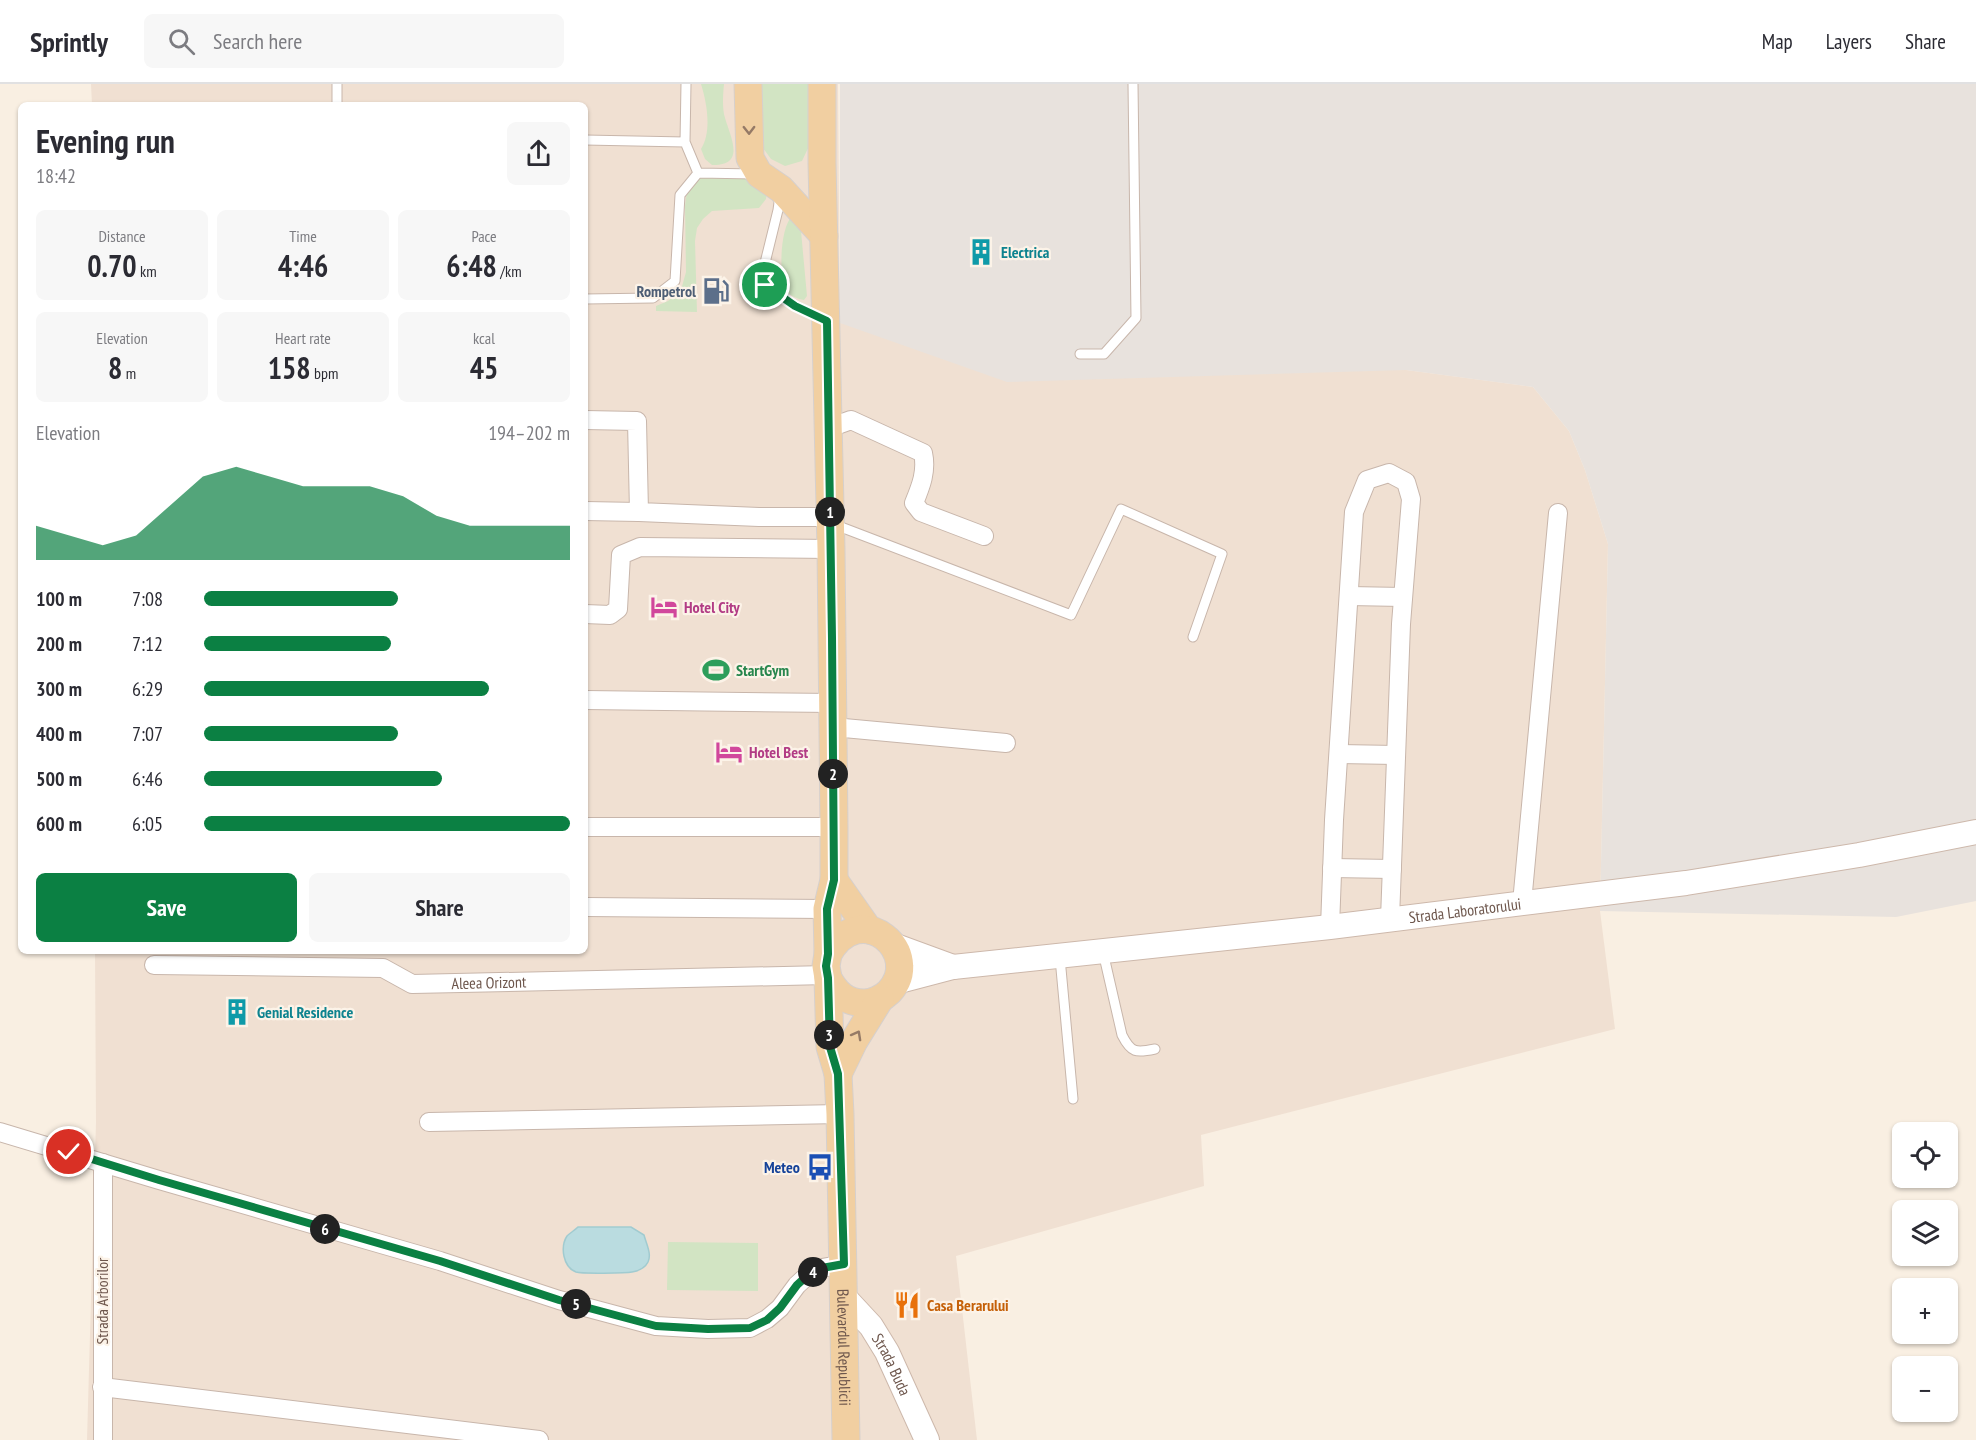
<!DOCTYPE html>
<meta charset="utf-8">
<style>
:root{--surface:#fff;--page:#f7f7f7;--text:#2b2b33;--muted:#7c7c81;--line:#e1e1e2;--accent:#0b8043}
body{margin:0;font-family:"PT Sans Narrow",sans-serif;background:var(--page);color:var(--text);height:100vh;display:flex;flex-direction:column;font-size:22px;white-space:nowrap}
*{box-sizing:border-box;margin:0}
p{font-size:20px;color:var(--muted)}
.icon{flex:none;width:33px;height:33px;fill:none;stroke:currentColor;stroke-width:2;stroke-linecap:round;stroke-linejoin:round}
.map{position:relative;flex:1;overflow:hidden}
.sheet{position:absolute;left:18px;top:18px;width:570px;height:852px;display:flex;flex-direction:column;background:var(--surface);border-radius:9px;box-shadow:0 2px 4px #0004}
.sheet>*{flex:none}
.fabs{position:absolute;left:1892px;top:1038px;display:grid;gap:12px}
.fabs a{display:grid;place-items:center;width:66px;height:66px;border-radius:9px;background:var(--surface);box-shadow:0 2px 4px #0004;font-size:30px}
.pin{position:absolute;display:grid;place-items:center;width:51px;height:51px;color:#fff;margin:-26px;border:3px solid #fff;border-radius:50%;box-shadow:0 2px 6px #0007}
.km{position:absolute;width:30px;height:30px;margin:-15px;border-radius:50%;background:#222;color:#fff;font-size:16px;line-height:30px;text-align:center}
.round{display:grid;place-items:center;flex:none;width:63px;height:63px;border-radius:9px;background:var(--page)}
.overview{display:flex;align-items:center;justify-content:space-between;height:102px;padding:0 18px}
h1{font-size:33px;font-weight:700;line-height:45px}
.metrics{display:grid;grid-template-columns:repeat(3,1fr);gap:9px;height:102px;padding:6px 18px}
.metrics div{display:grid;align-content:center;border-radius:9px;background:var(--page);text-align:center}
.metrics b{font-size:30px;font-weight:700}
.metrics small{font-size:16px;font-weight:400}
.metrics p{font-size:16px}
.chart{height:168px;padding:12px 18px}
.chart p{display:flex;justify-content:space-between}
.chart svg{width:100%;height:108px;margin-top:6px;fill:var(--accent);opacity:.7}
.action{display:flex;gap:12px;margin-top:auto;padding:12px 18px}
.action a{flex:1;height:69px;border-radius:9px;background:var(--accent);color:#fff;font-size:24px;font-weight:700;line-height:69px;text-align:center}
.action a+a{background:var(--page);color:var(--text)}
ul{padding:0 18px;list-style:none;font-size:20px}
li{display:grid;grid-template-columns:96px 72px 1fr;align-items:center;height:45px}
li i{height:15px;border-radius:8px;background:var(--accent)}
header{display:flex;align-items:center;gap:36px;box-sizing:border-box;height:84px;padding:0 30px;background:var(--surface);border-bottom:2px solid var(--line)}
header strong{font-size:28px}
nav{display:flex;gap:33px;margin-inline-start:auto;font-size:21px}
.search{width:420px;height:54px;background:var(--page);display:flex;align-items:center;gap:15px;box-sizing:border-box;padding:0 21px;border-radius:9px;color:var(--muted);font-size:22px}
.map>svg:first-child{display:block}
.residential{fill:#f0e0d2}
.industrial{fill:#e8e2dd}
.green{fill:#d2e4c3}
.water{fill:#badce0;stroke:#a1cbd0;stroke-width:1.5}
.lines{fill:none;stroke-linecap:round;stroke-linejoin:round}
.lane-casing{stroke:#c8b6ab;stroke-width:11}
.street-casing{stroke:#c8b6ab;stroke-width:20}
.secondary-casing{stroke:#cdb8ab;stroke-width:26}
.primary-casing{stroke:#d6d0cd;stroke-width:29}
.lane{stroke:#fff;stroke-width:9}
.street{stroke:#fff;stroke-width:18}
.secondary{stroke:#fff;stroke-width:24}
.primary{stroke:#f1cfa1;stroke-width:27}
.oneway{stroke:#957a66}
.route-casing{stroke:#fff;stroke-width:12}
.route{stroke:#0b8043;stroke-width:8}
.labels{text-anchor:middle;stroke-width:4.5;stroke-linejoin:round;paint-order:stroke}
.culture-label{font-size:16px;font-weight:bold;fill:#0d838f;stroke:#fcf3e8;text-anchor:start}
.service-label{font-size:16px;font-weight:bold;fill:#4e5e75;stroke:#fcf3e8;text-anchor:end}
.hotel-label{font-size:16px;font-weight:bold;fill:#b23c85;stroke:#fcf3e8;text-anchor:start}
.leisure-label{font-size:16px;font-weight:bold;fill:#27864d;stroke:#fcf3e8;text-anchor:start}
.street-label{font-size:16px;fill:#6d564c;stroke:#fcf3e8}
.transit-label{font-size:16px;font-weight:bold;fill:#164399;stroke:#fcf3e8;text-anchor:end}
.food-label{font-size:16px;font-weight:bold;fill:#c56008;stroke:#fcf3e8;text-anchor:start}
</style>
<header>
<strong>Sprintly</strong>
<div class="search"><svg class="icon" aria-label="search" viewBox="0 0 24 24"><circle cx="10" cy="10" r="6"/><path d="M15 15l6 6"/></svg>Search here</div>
<nav><a>Map</a><a>Layers</a><a>Share</a></nav>
</header>
<div class="map">
<svg width="1976" height="1356" viewBox="0 0 1976 1356">
<rect width="100%" height="100%" fill="#f9efe2"/>
<path class="residential" d="M91,0h747l2,239 566,47 127,17 36,44 16,39 23,74 -8,367 15,118 -414,106 3,51 -248,70 21,184h-890l9,-318 -1,-171h490v-846h-493z"/>
<path class="industrial" d="M840,0h1136v817l-80,16 -296,-6 8,-367 -23,-74 -16,-39 -36,-44 -127,-17 -399,12 -167,-59z"/>
<path class="green" d="M701,0h23c-1,11 -2,24 1,34 6,20 21,48 -13,47l-7,-6 -4,-10c11,-17 6,-46 0,-65z
M760,0h50v60l-8,17 -17,5 -14,-7 -8,-11z
M704,92l49,1 15,8 -2,14 -7,9 -47,3 -9,8 -6,9 -2,13 2,71 -41,-1v-5l12,-5 13,-11 5,-18 -1,-66 2,-15 9,-11z
M792,132l7,3 2,12 6,65 -3,4c-6,-1 -14,-4 -17,-9 -9,-14 -7,-63 5,-75z
M668,1158l90,1v48l-91,-1z"/>
<path class="water" d="M578,1143h53l13,8c2,8 8,19 4,27 -3,6 -10,9 -16,10 -6,1 -50,2 -56,0 -13,-5 -16,-25 -9,-36 3,-3 8,-6 11,-9z"/>
<g class="lines">
<defs>
<path id="lane" d="M337,0v21
M585,56l100,2
M698,89l57,1
M780,111l-2,15 -15,61 2,14 31,21 27,13
M585,215l68,-1 22,-17 5,-86 18,-22 -13,-31 1,-58
M1080,270h24l32,-36 -3,-234
M833,440l238,91 50,-106 101,45 -29,83
M1103,868l19,83c9,18 14,18 33,14
M1060,874l13,141"/>
<g id="street">
<path d="M585,336l52,1 2,91 120,5h71"/>
<path d="M829,344l22,-8 72,33c4,18 -2,33 -9,50l7,9 63,24"/>
<path d="M585,427l54,1"/>
<path d="M1349,512l54,1"/>
<path d="M585,530l25,1 8,-6 3,-54 19,-8 191,2"/>
<path d="M585,616l248,3"/>
<path d="M833,643l173,16"/>
<path d="M1339,670l57,1"/>
<path d="M585,743h249"/>
<path d="M1332,784l60,1"/>
<path d="M1522,819l36,-390"/>
<path d="M585,823l242,2"/>
<path d="M1330,843l4,-107 20,-308 13,-32 22,-7 17,9 5,17 -10,125 -11,295"/>
<path id="s1" d="M154,881l229,3 29,16 415,-9"/>
<path d="M429,1038l411,-8"/>
<path d="M0,1048l159,48 281,81 119,39 97,26 52,3 42,-1 17,-9 13,-11 17,-23 12,-11 13,-6 22,-4"/>
<path d="M103,1079v277"/>
<path d="M102,1303l437,53"/>
</g>
<g id="secondary">
<path d="M893,861l60,22"/>
<path id="s2" d="M896,898l57,-15 377,-40 356,-44 173,-28 117,-23"/>
<path id="s3" d="M845,1214l26,28 16,26 40,88"/>
</g>
<g id="primary">
<path d="M748,0l2,74 9,16 22,15 43,47"/>
<path id="s4" d="M822,0v79l9,386 3,278v53l-7,29 1,45 -2,12 2,12 2,69 8,27 2,40 6,326"/>
<path d="M834,796l35,50"/>
<path d="M828,870c33,-58 97,0 61,38 -6,6 -16,11 -25,11 -18,0 -28,-10 -36,-25"/>
<path d="M838,990l16,-33 26,-42"/>
</g>
</defs>
<use href="#lane" class="lane-casing"/>
<use href="#street" class="street-casing"/>
<use href="#secondary" class="secondary-casing"/>
<use href="#primary" class="primary-casing"/>
<use href="#lane" class="lane"/>
<use href="#street" class="street"/>
<use href="#secondary" class="secondary"/>
<use href="#primary" class="primary"/>
</g>
<defs><path id="oneway-chevron" d="M-2-3.5L2.5 0L-2 3.5" fill="none" stroke-width="1.6" stroke-linecap="round" stroke-linejoin="round" transform="scale(1.5)"/></defs>
<g class="oneway">
<use href="#oneway-chevron" transform="translate(749 46) rotate(89)"/>
<use href="#oneway-chevron" transform="translate(857 951) rotate(-61)"/>
</g>
<g class="lines">
<defs>
<path id="route" d="M69,1068l90,28 281,81 119,39 97,26 52,3 42,-1 17,-8 13,-12 17,-23 12,-11 13,-6 22,-4 -6,-190 -8,-27 -2,-69 -2,-12 2,-12 -1,-45 7,-29 -2,-242 -5,-317 -32,-15 -30,-21"/>
</defs>
<use href="#route" class="route-casing"/>
<use href="#route" class="route"/>
</g>
<defs>
<symbol id="building-bare" viewBox="-9 -9 18 18"><path d="M-4-6H4V6H1V3H-1V6H-4ZM-2.5-4.3h1.7v1.8h-1.7ZM.8-4.3h1.7v1.8H.8ZM-2.5-1h1.7V.8h-1.7ZM.8-1h1.7V.8H.8Z" fill="#0f9aa8" stroke="#fcf3e8" stroke-width="2.5" paint-order="stroke"/></symbol>
<symbol id="fuel-bare" viewBox="-9 -9 18 18"><path d="M-5.5-6h7V0h2V4h1.3V-2.5L3-4.5l.8-.8L6-3V5H2.5V1h-1V6h-7ZM-4.2-4.7v3.2H.2V-4.7Z" fill="#5c6f8a" stroke="#fcf3e8" stroke-width="2.5" paint-order="stroke"/></symbol>
<symbol id="hotel-bare" viewBox="-9 -9 18 18"><path d="M-6-4.5h1.5V1H6V5H4.5V3h-9V5H-6ZM-4 0a1.8 1.8 0 1 1 3.6 0ZM.5 0V-2.5h3Q6-2.5 6 0Z" fill="#d1479c" stroke="#fcf3e8" stroke-width="2.5" paint-order="stroke"/></symbol>
<symbol id="stadium-bare" viewBox="-9 -9 18 18"><path d="M0-5a6.5 5 0 1 0 0 10a6.5 5 0 1 0 0-10ZM-3.5-1.8h7v3.6h-7Z" fill="#2e9e5b" stroke="#fcf3e8" stroke-width="2.5" paint-order="stroke"/></symbol>
<symbol id="bus-bare" viewBox="-9 -9 18 18"><path d="M-5-6H5V4H4V6H2V4H-2V6H-4V4H-5ZM-3.5-4V0h7V-4ZM-3.5 1.2v1.5H-2V1.2ZM2 1.2v1.5H3.5V1.2Z" fill="#1a4fb4" stroke="#fcf3e8" stroke-width="2.5" paint-order="stroke"/></symbol>
<symbol id="restaurant-bare" viewBox="-9 -9 18 18"><path d="M-5-6h1v4h1v-4h1v4h1v-4h1v5L-1.5 .5V6h-2V.5L-5-1ZM5-6V6H3V1.5H1.5Q1.5-4 5-6Z" fill="#e8710a" stroke="#fcf3e8" stroke-width="2.5" paint-order="stroke"/></symbol>
</defs>
<g fill-rule="evenodd">
<use href="#building-bare" x="962" y="149" width="38" height="38"/>
<use href="#fuel-bare" x="697" y="188" width="38" height="38"/>
<use href="#hotel-bare" x="645" y="504" width="38" height="38"/>
<use href="#stadium-bare" x="697" y="567" width="38" height="38"/>
<use href="#hotel-bare" x="710" y="649" width="38" height="38"/>
<use href="#building-bare" x="218" y="909" width="38" height="38"/>
<use href="#bus-bare" x="801" y="1064" width="38" height="38"/>
<use href="#restaurant-bare" x="888" y="1202" width="38" height="38"/>
</g>
<g class="labels">
<g class="culture-label">
<text x="1001" y="174">Electrica</text>
<text x="257" y="934">Genial Residence</text>
</g>
<g class="service-label">
<text x="696" y="213">Rompetrol</text>
</g>
<g class="hotel-label">
<text x="684" y="529">Hotel City</text>
<text x="749" y="674">Hotel Best</text>
</g>
<g class="leisure-label">
<text x="736" y="592">StartGym</text>
</g>
<g class="street-label">
<text dy="6" stroke="none"><textPath href="#s2" startOffset="574">Strada Laboratorului</textPath></text>
<text dy="6" stroke="none"><textPath href="#s1" startOffset="339">Aleea Orizont</textPath></text>
<text transform="translate(102 1217) rotate(-90)" y="6">Strada Arborilor</text>
<text dy="6" stroke="none"><textPath href="#s4" startOffset="1266">Bulevardul Republicii</textPath></text>
<text dy="6" stroke="none"><textPath href="#s3" startOffset="82">Strada Buda</textPath></text>
</g>
<g class="transit-label">
<text x="800" y="1089">Meteo</text>
</g>
<g class="food-label">
<text x="927" y="1227">Casa Berarului</text>
</g>
</g>
</svg>
<div class="fabs">
<a><svg class="icon" aria-label="locate" viewBox="0 0 24 24"><circle cx="12" cy="12" r="6"/><path d="M12 2v4M12 18v4M2 12h4M18 12h4"/></svg></a>
<a><svg class="icon" aria-label="layers" viewBox="0 0 24 24"><path d="M12 4l9 5-9 5-9-5zM3 14l9 5 9-5"/></svg></a>
<a>+</a>
<a>−</a>
</div>
<div class="pin" style="left:765px;top:201px;background:#1e9e55"><svg class="icon" aria-label="arrive" viewBox="0 0 24 24"><path d="M6 21V4h12l-3 4 3 4H6"/></svg></div>
<div class="pin" style="left:69px;top:1068px;background:#d93025"><svg class="icon" aria-label="check" viewBox="0 0 24 24"><path d="M5 12l5 5 9-10"/></svg></div>
<b class="km" style="left:830px;top:428px">1</b>
<b class="km" style="left:833px;top:690px">2</b>
<b class="km" style="left:829px;top:951px">3</b>
<b class="km" style="left:813px;top:1188px">4</b>
<b class="km" style="left:576px;top:1220px">5</b>
<b class="km" style="left:325px;top:1145px">6</b>
<section class="sheet">
<div class="overview"><div><h1>Evening run</h1><p>18:42</p></div><a class="round"><svg class="icon" aria-label="share" viewBox="0 0 24 24"><path d="M12 15V3M7 8l5-5 5 5M5 13v7h14v-7"/></svg></a></div>
<div class="metrics">
<div><p>Distance</p><b>0.70<small> km</small></b></div>
<div><p>Time</p><b>4:46</b></div>
<div><p>Pace</p><b>6:48<small> /km</small></b></div>
</div>
<div class="metrics">
<div><p>Elevation</p><b>8<small> m</small></b></div>
<div><p>Heart rate</p><b>158<small> bpm</small></b></div>
<div><p>kcal</p><b>45</b></div>
</div>
<div class="chart"><p><span>Elevation</span>194–202 m</p>
<svg viewBox="0 0 160 44" preserveAspectRatio="none"><path d="M0 44V30L10 34L20 38L30 34L40 22L50 10L60 6L70 10L80 14L90 14L100 14L110 18L120 26L130 30L140 30L150 30L160 30V44z"/></svg>
</div>
<ul>
<li><b>100 m</b>7:08<i style="width:53%"></i></li>
<li><b>200 m</b>7:12<i style="width:51%"></i></li>
<li><b>300 m</b>6:29<i style="width:78%"></i></li>
<li><b>400 m</b>7:07<i style="width:53%"></i></li>
<li><b>500 m</b>6:46<i style="width:65%"></i></li>
<li><b>600 m</b>6:05<i style="width:100%"></i></li>
</ul>
<div class="action"><a>Save</a><a>Share</a></div>
</section>
</div>
